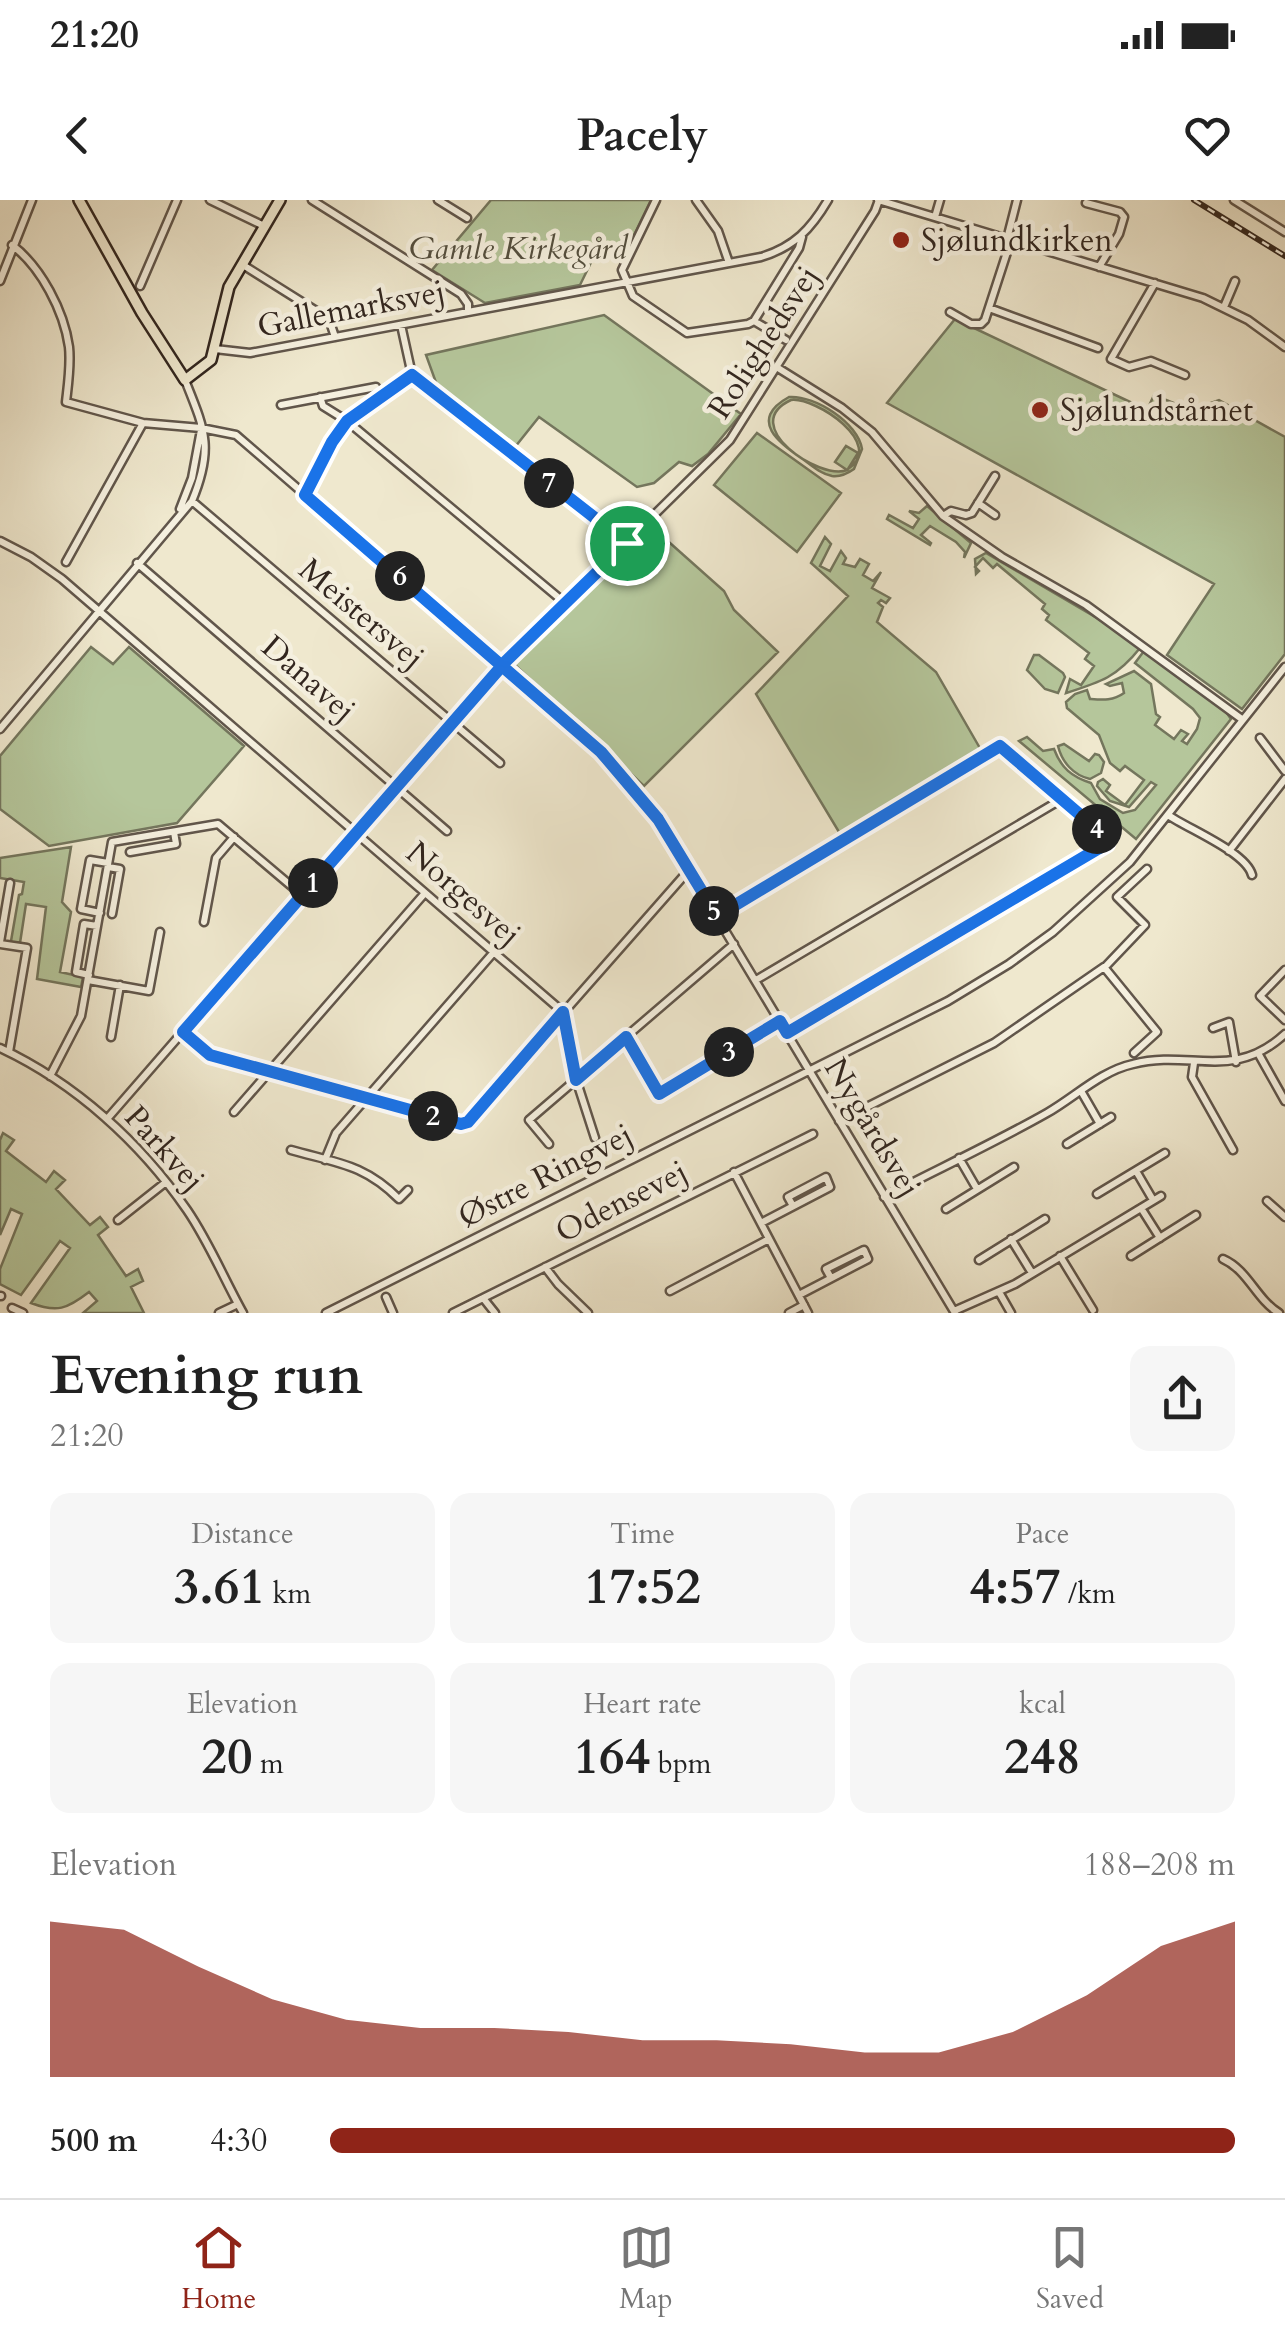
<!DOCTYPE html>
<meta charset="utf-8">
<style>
:root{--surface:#fff;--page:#f6f6f6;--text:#222;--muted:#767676;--line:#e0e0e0;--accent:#8f2418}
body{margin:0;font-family:Cardo,serif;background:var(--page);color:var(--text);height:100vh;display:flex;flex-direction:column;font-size:38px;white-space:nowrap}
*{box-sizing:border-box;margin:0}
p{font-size:32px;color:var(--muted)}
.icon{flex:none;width:55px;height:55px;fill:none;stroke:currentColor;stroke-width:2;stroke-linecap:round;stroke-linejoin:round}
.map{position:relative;height:1113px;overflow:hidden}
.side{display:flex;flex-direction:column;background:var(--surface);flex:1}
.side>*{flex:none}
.pin{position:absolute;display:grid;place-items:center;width:85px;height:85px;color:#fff;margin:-42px;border:5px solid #fff;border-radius:50%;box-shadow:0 2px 10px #0007}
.km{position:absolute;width:50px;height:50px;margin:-25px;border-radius:50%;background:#222;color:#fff;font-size:28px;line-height:50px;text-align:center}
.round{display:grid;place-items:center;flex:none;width:105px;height:105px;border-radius:20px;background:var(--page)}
.overview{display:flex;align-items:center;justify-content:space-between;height:170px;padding:0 50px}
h1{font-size:55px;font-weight:600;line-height:75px}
.stats{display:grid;grid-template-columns:repeat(3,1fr);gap:15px;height:170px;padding:10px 50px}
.stats div{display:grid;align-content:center;border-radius:20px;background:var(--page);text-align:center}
.stats b{font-size:50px;font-weight:600}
.stats small{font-size:28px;font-weight:400}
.stats p{font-size:28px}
.chart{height:280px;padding:20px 50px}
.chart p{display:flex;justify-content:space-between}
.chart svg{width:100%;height:180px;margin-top:10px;fill:var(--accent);opacity:.7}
ul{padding:0 50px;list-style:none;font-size:32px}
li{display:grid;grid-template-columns:160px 120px 1fr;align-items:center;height:75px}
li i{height:25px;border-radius:12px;background:var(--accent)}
.status{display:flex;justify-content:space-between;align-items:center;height:70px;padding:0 50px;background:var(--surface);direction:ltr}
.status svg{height:28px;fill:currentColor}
header{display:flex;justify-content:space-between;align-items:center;height:130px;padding:0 50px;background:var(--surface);font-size:45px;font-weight:600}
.menu{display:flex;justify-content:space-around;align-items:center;height:140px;border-top:2px solid var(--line);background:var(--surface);font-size:28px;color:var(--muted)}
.menu a{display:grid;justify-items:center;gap:5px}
.menu .selected{color:var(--accent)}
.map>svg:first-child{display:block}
.green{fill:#b5c69b;stroke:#74765d;stroke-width:2.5;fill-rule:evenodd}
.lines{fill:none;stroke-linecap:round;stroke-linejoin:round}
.minor-casing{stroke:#61564b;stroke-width:11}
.major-casing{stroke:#32261f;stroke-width:14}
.minor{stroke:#f5f0df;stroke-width:6}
.major{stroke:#efe8ce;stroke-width:9}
.rail-casing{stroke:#32261f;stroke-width:6}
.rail{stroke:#f5f0df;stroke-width:2.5;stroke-dasharray:8;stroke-linecap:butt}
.route-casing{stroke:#fff;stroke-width:20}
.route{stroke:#1a73e8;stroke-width:12}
.poi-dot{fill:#8f2418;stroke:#f5f0df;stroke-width:4}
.labels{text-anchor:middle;stroke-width:9;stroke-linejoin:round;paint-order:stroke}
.poi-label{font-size:32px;fill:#32261f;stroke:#f5f0df;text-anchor:start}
.park-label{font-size:32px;font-style:italic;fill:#534e3e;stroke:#f5f0df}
.street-label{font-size:32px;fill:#32261f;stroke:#f5f0df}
</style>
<div class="status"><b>21:20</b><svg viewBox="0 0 49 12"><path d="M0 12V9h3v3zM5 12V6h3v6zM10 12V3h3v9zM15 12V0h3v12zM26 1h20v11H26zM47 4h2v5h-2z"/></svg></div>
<header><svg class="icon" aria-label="back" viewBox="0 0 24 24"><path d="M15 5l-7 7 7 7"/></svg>Pacely<svg class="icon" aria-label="heart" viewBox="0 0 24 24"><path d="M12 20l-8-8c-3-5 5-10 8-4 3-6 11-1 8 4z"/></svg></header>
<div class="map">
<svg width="1285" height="1113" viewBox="0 0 1285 1113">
<rect width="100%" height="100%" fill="#efe8ce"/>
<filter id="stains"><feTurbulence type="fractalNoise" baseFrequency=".002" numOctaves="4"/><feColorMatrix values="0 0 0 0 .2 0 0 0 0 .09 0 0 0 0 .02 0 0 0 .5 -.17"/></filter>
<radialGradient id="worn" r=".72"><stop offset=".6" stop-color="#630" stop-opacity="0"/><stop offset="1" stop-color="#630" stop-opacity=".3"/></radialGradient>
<path class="green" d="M491,0h160l-27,56 -24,-12 -20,41 -95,18 -53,-33z
M604,115l137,99 -33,40 -16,12 -13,-4 -25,21 -17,4 -98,-70 -24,30 -77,-59 -12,-33z
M955,119l192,91 7,-15 37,15 28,-10 66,37v217l-43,55 -75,-54 47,-71 -327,-181z
M789,197c26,-2 69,26 73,52l-8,20c-7,5 -14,8 -22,7 -11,-2 -20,-10 -28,-16 -24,-16 -57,-40 -15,-63zM791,200c25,-3 95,44 57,69l10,-16 -12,-7 -11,16 12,8c-27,11 -110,-45 -56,-70z
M757,233l84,60 -44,59 -83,-67z
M927,306l44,37 -7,15 1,-6 -9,-10 -26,-16 -9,9 10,8 -1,2 -43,-26 2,-4 24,13 6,-9 -10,-8 10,2z
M652,327l72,64 10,19 44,42 -134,134 -130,-122z
M825,337l6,7 -11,22 10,5 11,-20 5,7 -3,6 12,3 5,-8 9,5 -6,11 10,6 8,-9 -9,16 18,10 -4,5 -5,-3 -3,3 5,4 -6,15 59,50 45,78 -139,87 -86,-143 92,-98 -37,-33z
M986,353l116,68 38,27c-23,29 -39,34 -74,45l4,-14 11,6 13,-19 -9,-7 4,-6 -43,-33 3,-5 -7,-6 3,-5 -48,-40 -4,4 -10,-10 -8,9 4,4 -3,3 -1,-15z
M91,447l22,17 16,-17 115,99 -67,77 -128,23 -49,-37v-53z
M1144,451l80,58 7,10 -95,120 -117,-98 8,-4 16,14 11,-2c7,19 18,28 37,34l9,16 23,14 12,-3 21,-25 -5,-3 -22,25 -19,-6 -13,-15 1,-4 5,-3 7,6 -4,6 19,14 19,-25 -19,-14 -5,5 -10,-8 -11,-28 -32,-27 -1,-6 9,-8 12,-4 3,9c13,1 23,2 34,-6l-2,-10 -12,3 -4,-2 28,-13 17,13 5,30 4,3 -5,8 19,14 7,-9 7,4 -6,7 5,3 10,-15 3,-11 -7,-9 -58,-46z
M1034,455h5l24,18 2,4 -7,16 -13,-4 -18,-19z
M1064,544l25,17 6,-7 4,1 5,7 -3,11 -11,6c-17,-4 -28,-17 -32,-33z
M71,647l-9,55 9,10 -11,60 23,5 -2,10 -44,-8 9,-72 -20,-3 -6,39 -9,-2 8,-46 3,-1 2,-12 -24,-4v-20z
M3,933l11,7 -8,11 40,31 8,-11 11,9 -9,9 34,36 10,-8 8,10 -10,8 28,41 12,-7 5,12 -12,6 13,26h-61l14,-12 -8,-9c-22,17 -32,21 -58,11l39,-55 -10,-7 -39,54 -21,-11v-15l22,-55 -11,-5 -11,26v-95z"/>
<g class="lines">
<defs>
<path id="minor" d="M210,0l54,26
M312,0l149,94 7,10v8
M438,0l29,18
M656,0l-34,70 11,26 54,37 61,-9 6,-3 45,-73 3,-11
M696,0l22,31 11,32
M878,0l325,98 45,22 37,27
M1234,0l51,32
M1086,3l34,9 4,5 -5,17 -20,33
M935,17l5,-17
M1007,39l10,-39
M12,45c29,22 52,66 57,102 2,18 -1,37 -3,55l77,21 58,5 35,7 350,303 72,81 297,494
M243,65l86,54 6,18
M0,81l32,-81
M1155,83l-44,76 18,8 22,-6 34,14
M140,86l37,-86
M1224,107l11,-26
M989,108l109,40
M950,112l21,12h10l4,-4 26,-80
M754,121l32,19
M401,125l11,50 215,168
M215,149l35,4 511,-96c33,-10 50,-28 67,-57
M778,168l64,40 30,24 71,84 59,41 84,48 157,115
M320,197l3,9 24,15 218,182
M281,205l95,-18
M305,295l27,-53 15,-21 65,-46
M192,301l308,262
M978,303l17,12
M180,309l12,-31 9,-48
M943,316l8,-5 15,4 6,-2 23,-37
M0,341l31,16 31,22 501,433 13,67 19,59
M66,362l77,-139
M137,363l310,268
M0,529l192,-228c22,-53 13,-71 -7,-121
M1260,538l25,33
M1168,615c20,14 78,37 84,60
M1229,651l56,-72
M130,652l46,-8 -2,-12
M108,667l12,2 -8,45
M100,713l-19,-4 9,-49 18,3
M717,716l283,-170 106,91 1,7 -5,5 -315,184
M204,722l12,-64 18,-21
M0,742l10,-59
M0,744l27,4 -18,104
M1105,767l40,-42 -28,-28 30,-28
M1285,770l-25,26 25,24
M89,775l-13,-3 8,-48 13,2
M88,780l61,11 11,-59
M756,780l306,-181
M1213,828l16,-6 7,40
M183,832l27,23 251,69 7,-3 221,-251
M111,837l9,-52
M625,837l34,57 121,-73
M0,848c75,35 140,94 187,162 22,32 37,69 56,103
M1258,853l27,48
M1194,863l-2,14 41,73
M50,876l31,-60 31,-174 106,-18 84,71
M1081,891l19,33
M234,912l191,-219
M107,919l396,-455 227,-224 145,-229 4,-11
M839,921l155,-78 110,-76 53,65 -23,21
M549,944l-20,-24 205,-176
M1067,944l44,-27
M291,950c46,13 73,14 108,49l9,-9
M959,958l18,31
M325,960l11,-27 158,-181
M1136,971l17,29
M734,972l74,141
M1097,994l68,-41
M884,997c54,-28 110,-54 163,-84 28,-16 54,-42 86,-49 57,-15 100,18 152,-30
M1267,1001l18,16
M1141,1008l19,30
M946,1009l68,-42
M118,1020l48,-38
M761,1023l69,-36 -4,-10 -38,20 5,9
M1011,1039l21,34
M1060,1056l33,54
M1131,1056l65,-41
M1223,1059c25,11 33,40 56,54
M979,1060l66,-41
M545,1067l13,17 30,29
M670,1091l99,-52
M999,1092l12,21
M799,1095l69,-36 -4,-9 -38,19 5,9
M0,1096h1
M386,1097l7,16
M483,1098l12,15
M12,1108l11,5
M954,1111l61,-27 146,-88
M219,1113l19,-9
M326,1113l622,-312 61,-37 44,-32 77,-70 155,-195
M453,1113l360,-179
M789,1113l15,-8"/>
<path id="major" d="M79,0l63,113 43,67 26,-20 18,-73 51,-87"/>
</defs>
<use href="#minor" class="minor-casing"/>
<use href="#major" class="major-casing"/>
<use href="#minor" class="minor"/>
<use href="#major" class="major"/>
<defs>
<path id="rail" d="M1194,0l91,56"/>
</defs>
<use href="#rail" class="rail-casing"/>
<use href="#rail" class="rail"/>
</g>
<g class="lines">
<defs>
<path id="route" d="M627,343l-124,121 -2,3 -318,365 27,23 251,69 7,-2 95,-110 13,68 50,-43 33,57 121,-73 7,12 319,-189v-7l-106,-91 -283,170 -59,-97 -57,-67 -296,-257 27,-53 15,-21 65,-46 215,168"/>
</defs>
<use href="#route" class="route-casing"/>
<use href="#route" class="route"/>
</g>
<g class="poi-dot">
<circle cx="901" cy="40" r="10"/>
<circle cx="1040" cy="210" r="10"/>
</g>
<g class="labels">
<g class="poi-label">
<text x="921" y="51">Sjølundkirken</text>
<text x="1060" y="221">Sjølundstårnet</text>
</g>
<g class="park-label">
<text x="518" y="59">Gamle Kirkegård</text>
</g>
<g class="street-label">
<text transform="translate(351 108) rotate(-11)" y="11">Gallemarksvej</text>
<text transform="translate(763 142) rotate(-57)" y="11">Rolighedsvej</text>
<text transform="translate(362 413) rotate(40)" y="11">Meistersvej</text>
<text transform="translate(309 478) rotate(41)" y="11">Danavej</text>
<text transform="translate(464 693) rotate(41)" y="11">Norgesvej</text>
<text transform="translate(873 927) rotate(59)" y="11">Nygårdsvej</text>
<text transform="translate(165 948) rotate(48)" y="11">Parkvej</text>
<text transform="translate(545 975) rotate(-27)" y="11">Østre Ringvej</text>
<text transform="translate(621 1001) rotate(-27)" y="11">Odensevej</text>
</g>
</g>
<rect width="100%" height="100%" filter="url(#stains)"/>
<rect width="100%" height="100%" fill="url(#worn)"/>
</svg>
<div class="pin" style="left:627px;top:343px;background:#1e9e55"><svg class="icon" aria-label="arrive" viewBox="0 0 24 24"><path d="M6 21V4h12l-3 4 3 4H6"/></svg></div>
<b class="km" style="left:313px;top:683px">1</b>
<b class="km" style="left:433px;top:916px">2</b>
<b class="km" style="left:729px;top:852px">3</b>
<b class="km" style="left:1097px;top:629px">4</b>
<b class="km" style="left:714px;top:711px">5</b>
<b class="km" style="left:400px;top:376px">6</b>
<b class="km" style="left:549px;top:283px">7</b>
</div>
<section class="side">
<div class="overview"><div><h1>Evening run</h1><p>21:20</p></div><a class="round"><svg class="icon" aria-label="share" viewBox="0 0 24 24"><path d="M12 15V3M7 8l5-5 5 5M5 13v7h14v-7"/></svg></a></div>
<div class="stats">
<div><p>Distance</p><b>3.61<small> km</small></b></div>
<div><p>Time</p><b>17:52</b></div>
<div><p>Pace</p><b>4:57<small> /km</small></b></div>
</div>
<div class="stats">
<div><p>Elevation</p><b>20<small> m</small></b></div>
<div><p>Heart rate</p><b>164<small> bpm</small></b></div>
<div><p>kcal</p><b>248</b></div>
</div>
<div class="chart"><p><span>Elevation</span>188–208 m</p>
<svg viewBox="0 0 160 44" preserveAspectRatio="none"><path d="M0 44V6L10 8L20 17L30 25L40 30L50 32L60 32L70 33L80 35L90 35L100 36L110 38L120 38L130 33L140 24L150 12L160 6V44z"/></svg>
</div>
<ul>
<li><b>500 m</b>4:30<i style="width:100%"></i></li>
</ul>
</section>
<nav class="menu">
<a class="selected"><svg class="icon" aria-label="home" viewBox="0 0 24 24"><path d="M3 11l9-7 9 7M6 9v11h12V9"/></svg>Home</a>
<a><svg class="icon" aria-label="map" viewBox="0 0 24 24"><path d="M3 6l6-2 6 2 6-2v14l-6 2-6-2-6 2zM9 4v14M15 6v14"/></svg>Map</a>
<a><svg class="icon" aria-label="saved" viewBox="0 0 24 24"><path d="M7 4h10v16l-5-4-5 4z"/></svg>Saved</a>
</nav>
